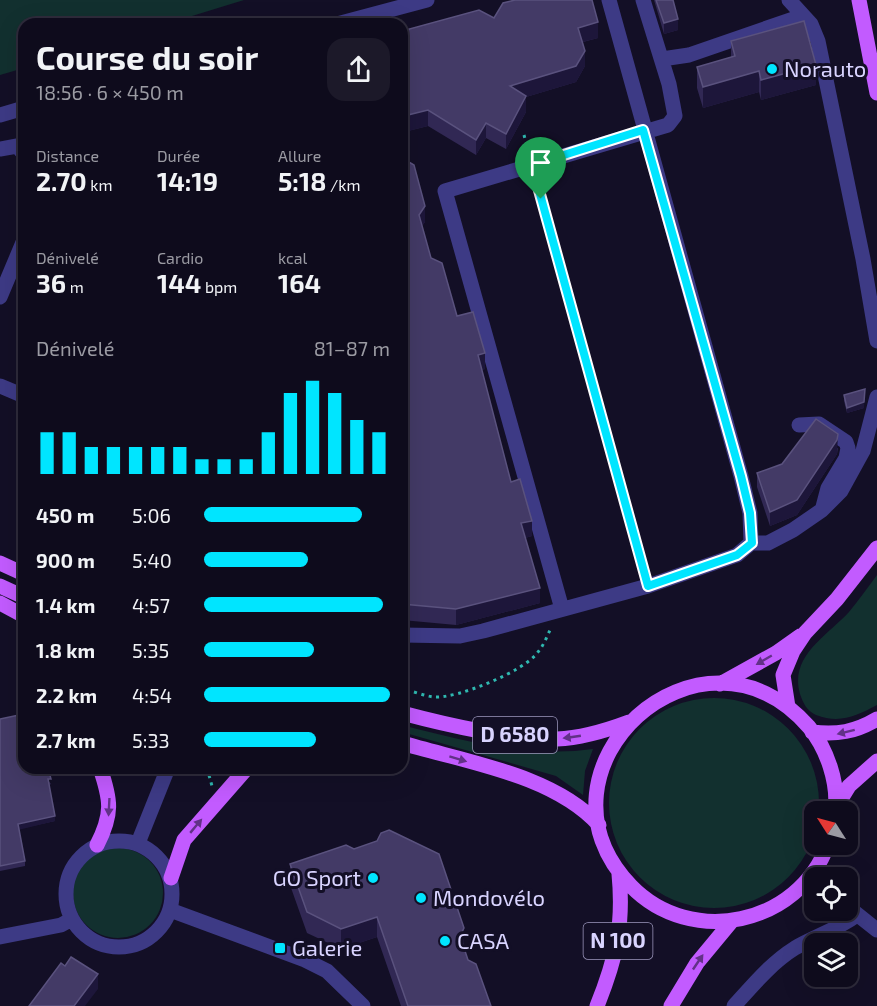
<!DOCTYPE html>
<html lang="fr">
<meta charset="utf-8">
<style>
:root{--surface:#0e0b1c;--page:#1c1929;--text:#f1f3f6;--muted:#9b9ba3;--line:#2e2b3b;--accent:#00e5ff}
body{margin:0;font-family:"Exo 2",sans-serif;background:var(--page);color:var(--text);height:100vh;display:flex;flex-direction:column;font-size:22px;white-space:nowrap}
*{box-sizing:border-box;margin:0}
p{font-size:20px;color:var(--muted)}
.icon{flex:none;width:33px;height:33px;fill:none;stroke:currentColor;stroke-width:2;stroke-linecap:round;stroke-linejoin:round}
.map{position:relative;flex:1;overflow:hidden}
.sheet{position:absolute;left:18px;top:18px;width:390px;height:756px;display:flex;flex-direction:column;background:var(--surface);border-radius:18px;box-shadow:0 6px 24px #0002,0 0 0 2px var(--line)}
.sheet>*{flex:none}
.needle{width:39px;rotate:306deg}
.fabs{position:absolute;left:804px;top:801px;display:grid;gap:12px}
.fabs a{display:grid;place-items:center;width:54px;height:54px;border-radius:12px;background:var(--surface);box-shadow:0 6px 24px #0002,0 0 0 2px var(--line);font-size:30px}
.pin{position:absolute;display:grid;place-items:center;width:51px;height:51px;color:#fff;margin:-62px -26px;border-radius:50% 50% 50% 0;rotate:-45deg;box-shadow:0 0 6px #0007}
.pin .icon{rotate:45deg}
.round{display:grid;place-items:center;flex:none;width:63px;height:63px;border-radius:18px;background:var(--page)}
.headline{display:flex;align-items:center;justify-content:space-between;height:102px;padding:0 18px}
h1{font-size:33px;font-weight:700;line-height:45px}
.stats{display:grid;grid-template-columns:repeat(3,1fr);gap:9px;height:102px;padding:6px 18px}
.stats div{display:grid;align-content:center}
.stats b{font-size:26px;font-weight:700}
.stats small{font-size:16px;font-weight:400}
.stats p{font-size:16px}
.chart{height:168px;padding:12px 18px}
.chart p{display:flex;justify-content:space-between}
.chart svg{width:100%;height:108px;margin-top:6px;stroke:var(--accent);stroke-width:6}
ul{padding:0 18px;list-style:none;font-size:20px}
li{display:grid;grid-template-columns:96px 72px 1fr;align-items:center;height:45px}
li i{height:15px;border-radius:8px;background:var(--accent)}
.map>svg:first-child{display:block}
.green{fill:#12302f}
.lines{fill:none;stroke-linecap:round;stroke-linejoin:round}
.path{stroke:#2fb8b0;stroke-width:3;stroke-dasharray:3 4.5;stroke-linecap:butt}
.minor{stroke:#3d3a85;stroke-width:15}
.major{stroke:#c25bff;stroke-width:15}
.wall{fill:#312854}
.shaded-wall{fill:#1d163a}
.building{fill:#433a66;stroke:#5a527e;stroke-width:1.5}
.oneway{fill:#623188}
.route-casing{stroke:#fff;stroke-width:12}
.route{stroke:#00e5ff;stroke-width:8}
.poi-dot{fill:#00e5ff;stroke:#130f26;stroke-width:2}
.labels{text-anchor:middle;stroke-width:6;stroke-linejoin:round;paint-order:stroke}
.shield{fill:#130f26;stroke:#9e99be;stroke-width:1.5}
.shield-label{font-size:21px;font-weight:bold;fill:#d9d4ff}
.poi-label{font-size:22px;fill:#d9d4ff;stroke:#130f26;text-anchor:start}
</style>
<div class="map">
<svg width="877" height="1006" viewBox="0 0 877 1006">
<rect width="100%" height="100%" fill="#130f26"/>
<path class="green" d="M0,0h244l-78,24h-142v44l-24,7z
M877,575v130c-21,11 -37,19 -61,10 -9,-4 -13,-12 -16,-21 -11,-38 27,-58 49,-82 10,-12 19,-25 28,-37z
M609 803a105 105 0 1 1 210 0a105 105 0 1 1-210 0Z
M402,725c61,16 129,33 191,24l-8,22 -2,24 -27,-19 -154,-44z
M73 893a45 45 0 1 1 90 0a45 45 0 1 1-90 0Z"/>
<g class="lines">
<path class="path" d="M524,135l4,15
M536,180l108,393
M407,690c8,2 18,6 27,7 23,2 91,-26 104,-45 6,-7 9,-16 13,-24
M207,768l5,18"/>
<path class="minor" d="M609,0l132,476 9,37 1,30
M789,0l22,24 7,17 45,218 14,82
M337,24l90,-24
M662,59l27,-4 107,-37 14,5
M0,115l24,-7
M0,149l17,-3 7,8
M0,297l24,-57
M0,386l24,10
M799,425l20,-1 27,18 2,6 -2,10 -18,30 -5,19
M562,609l-117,-418 223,-66 7,-9 -6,-32 -26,-84
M402,635l58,1 23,-5 165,-45 89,-31 14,-12h17l25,-13 29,-20 19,-19 22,-40 14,-54
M66 894a53 53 0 1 1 106 0a53 53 0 1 1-106 0Z
M138,843l30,-75
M848,907l29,23
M170,910l135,50 22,11 36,35
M0,937l61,-12 11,-6
M734,1006c19,-21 37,-43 61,-58 21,-12 43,-19 62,-33"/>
<path class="major" d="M859,0l18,93
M0,563l24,11
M0,586l24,11
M0,603l24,13
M720,684l56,-31 24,-17
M788,707l-5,-32 10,-24 12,-18 32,-34 40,-51
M402,713c41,11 114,28 155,26 25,-1 48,-8 72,-17
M812,732c25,3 43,0 65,-13
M402,743c64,19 152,32 197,82
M836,807l13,-21 28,-25
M828,844c-29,81 -137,104 -197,42 -112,-117 70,-283 178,-159 18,22 30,56 26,85
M97,845c16,-31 14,-45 3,-77
M171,878l13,-38 63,-72
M597,1006c19,-47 27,-81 22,-132
M671,1006l26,-43 34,-41"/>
</g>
<path class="wall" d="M654,0h19l5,30 -14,4z
M494,18l104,20 -15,4 2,24 -9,16 -50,15v15l-20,37 -20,-11 -10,17 -48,-29 -20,5 -6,-100z
M731,41l85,44 -55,15 -2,-8 -56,16 -6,-20v-21l34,-10z
M402,158l23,64 -3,4 9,32 26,58 28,53 -4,1 30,112 21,54 -7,2 15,65 -84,22 -54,-5z
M844,395l20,13 -17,5 -3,-12z
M838,448l-1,6 -40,61 -27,11 -13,-39v-14z
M0,719l51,65 -2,1 6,36 -36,8 6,32v5l-25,5z
M290,864l174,85 4,11 23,46h-90l-24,-69 -36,12 -34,-16 -17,-48z"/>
<path class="shaded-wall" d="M678,19v11l-14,4v-11z
M598,22v16l-20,5v-15z
M585,51v15l-9,16 -50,15v15l-20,37v-15l4,-48z
M816,65v20l-55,15v-20z
M759,71v21l-56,16v-21z
M428,110v16l-20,5 -6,10v-15l6,-11z
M486,123v15l-10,17v-15z
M425,206v16l-6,8v-15z
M485,353v16l-7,2v-16z
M865,389l-1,19 -17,5v-5z
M838,434l-1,20 -40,61 -27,11v-14z
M532,521v15l-11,3v-16z
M540,588v15l-84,22v-16z
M55,816v5l-37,9v-6z
M377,917v20l-36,12v-20z
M464,928v21l-4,-13z
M98,974v15l-13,17h-11z"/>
<path class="building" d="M515,0h77l6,22 -20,6 7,23 -9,15 -66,20 16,10 -20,38 -20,-11 -10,17 -48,-30 -20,5 -6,11v-95l77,-21 15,8 9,-15z
M656,0h17l5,19 -14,4z
M804,21l12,44 -55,15 -2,-9 -56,16 -6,-20 38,-11 -4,-15z
M402,158l12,7 11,41 -6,9 12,43 11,5 15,53 16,-4 12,41 -7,2 33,127 9,-3 12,42 -11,2 19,65 -84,21 -54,-5z
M865,389l-1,13 -17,6 -3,-13z
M816,419l22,15 -1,6 -40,60 -27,12 -13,-39 25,-9z
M24,714v54h24l3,11h-3l7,37 -37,8 7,37 -25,5v-147z
M389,830l50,24 25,74 -4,8 8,24 8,4 15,42h-83l-31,-89 -36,12 -34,-17 -17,-48 56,-19 8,4 23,-8 4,-8z
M71,957l27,17 -24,32h-45l32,-43 4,3z"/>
<defs><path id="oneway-solid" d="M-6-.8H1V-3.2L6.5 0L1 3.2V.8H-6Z" transform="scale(1.5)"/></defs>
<g class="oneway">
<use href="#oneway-solid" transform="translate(764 660) rotate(150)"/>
<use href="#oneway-solid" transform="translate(846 732) rotate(166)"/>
<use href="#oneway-solid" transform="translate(572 737) rotate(172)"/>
<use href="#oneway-solid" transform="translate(458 759) rotate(17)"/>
<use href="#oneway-solid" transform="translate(109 807) rotate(93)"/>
<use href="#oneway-solid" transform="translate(196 826) rotate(-50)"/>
<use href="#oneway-solid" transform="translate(698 962) rotate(-56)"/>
</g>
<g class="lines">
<defs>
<path id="route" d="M643,130l98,346 9,37 2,30 -15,12 -89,31 -116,-421z"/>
</defs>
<use href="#route" class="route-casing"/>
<use href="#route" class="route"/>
</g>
<g class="poi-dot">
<circle cx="772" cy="69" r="6"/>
<circle cx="373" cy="878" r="6"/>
<circle cx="421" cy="898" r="6"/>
<circle cx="445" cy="941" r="6"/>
<rect x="274" y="942" width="12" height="12" rx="3"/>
</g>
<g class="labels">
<g class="shield">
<rect x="473" y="717" width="84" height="36" rx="4.5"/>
<rect x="583.5" y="923" width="69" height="36" rx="4.5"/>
</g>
<g class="shield-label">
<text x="515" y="742">D 6580</text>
<text x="618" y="948">N 100</text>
</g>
<g class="poi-label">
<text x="784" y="77">Norauto</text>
<text x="361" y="886" text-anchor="end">GO Sport</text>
<text x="433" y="906">Mondovélo</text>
<text x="457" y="949">CASA</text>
<text x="292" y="956">Galerie</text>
</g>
</g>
</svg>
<div class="fabs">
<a><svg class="needle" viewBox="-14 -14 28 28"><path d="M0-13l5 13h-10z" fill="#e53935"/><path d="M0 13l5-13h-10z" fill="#9b9ba3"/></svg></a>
<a><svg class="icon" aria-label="locate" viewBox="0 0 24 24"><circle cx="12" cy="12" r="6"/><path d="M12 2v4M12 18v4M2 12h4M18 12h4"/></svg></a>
<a><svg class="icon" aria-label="layers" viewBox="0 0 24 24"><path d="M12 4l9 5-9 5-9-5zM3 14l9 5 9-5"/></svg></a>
</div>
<div class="pin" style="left:541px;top:199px;background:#1e9e55"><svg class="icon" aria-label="arrive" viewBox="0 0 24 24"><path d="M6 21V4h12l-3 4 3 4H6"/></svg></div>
<section class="sheet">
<div class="headline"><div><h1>Course du soir</h1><p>18:56 · 6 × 450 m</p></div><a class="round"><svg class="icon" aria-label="share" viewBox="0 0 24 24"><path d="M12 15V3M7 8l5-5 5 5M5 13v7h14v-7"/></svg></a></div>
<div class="stats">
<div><p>Distance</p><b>2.70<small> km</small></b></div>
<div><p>Durée</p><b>14:19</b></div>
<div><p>Allure</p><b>5:18<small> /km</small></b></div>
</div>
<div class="stats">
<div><p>Dénivelé</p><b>36<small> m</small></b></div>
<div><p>Cardio</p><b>144<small> bpm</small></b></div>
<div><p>kcal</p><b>164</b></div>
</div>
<div class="chart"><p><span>Dénivelé</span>81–87 m</p>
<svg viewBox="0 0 160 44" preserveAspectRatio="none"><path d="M5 44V27M15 44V27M25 44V33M35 44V33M45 44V33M55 44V33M65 44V33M75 44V38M85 44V38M95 44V38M105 44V27M115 44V11M125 44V6M135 44V11M145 44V22M155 44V27"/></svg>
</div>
<ul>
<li><b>450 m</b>5:06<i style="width:85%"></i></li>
<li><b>900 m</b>5:40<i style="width:56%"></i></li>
<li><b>1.4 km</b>4:57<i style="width:96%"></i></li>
<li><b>1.8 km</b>5:35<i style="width:59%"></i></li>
<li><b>2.2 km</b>4:54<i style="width:100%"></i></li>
<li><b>2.7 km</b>5:33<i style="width:60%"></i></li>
</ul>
</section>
</div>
